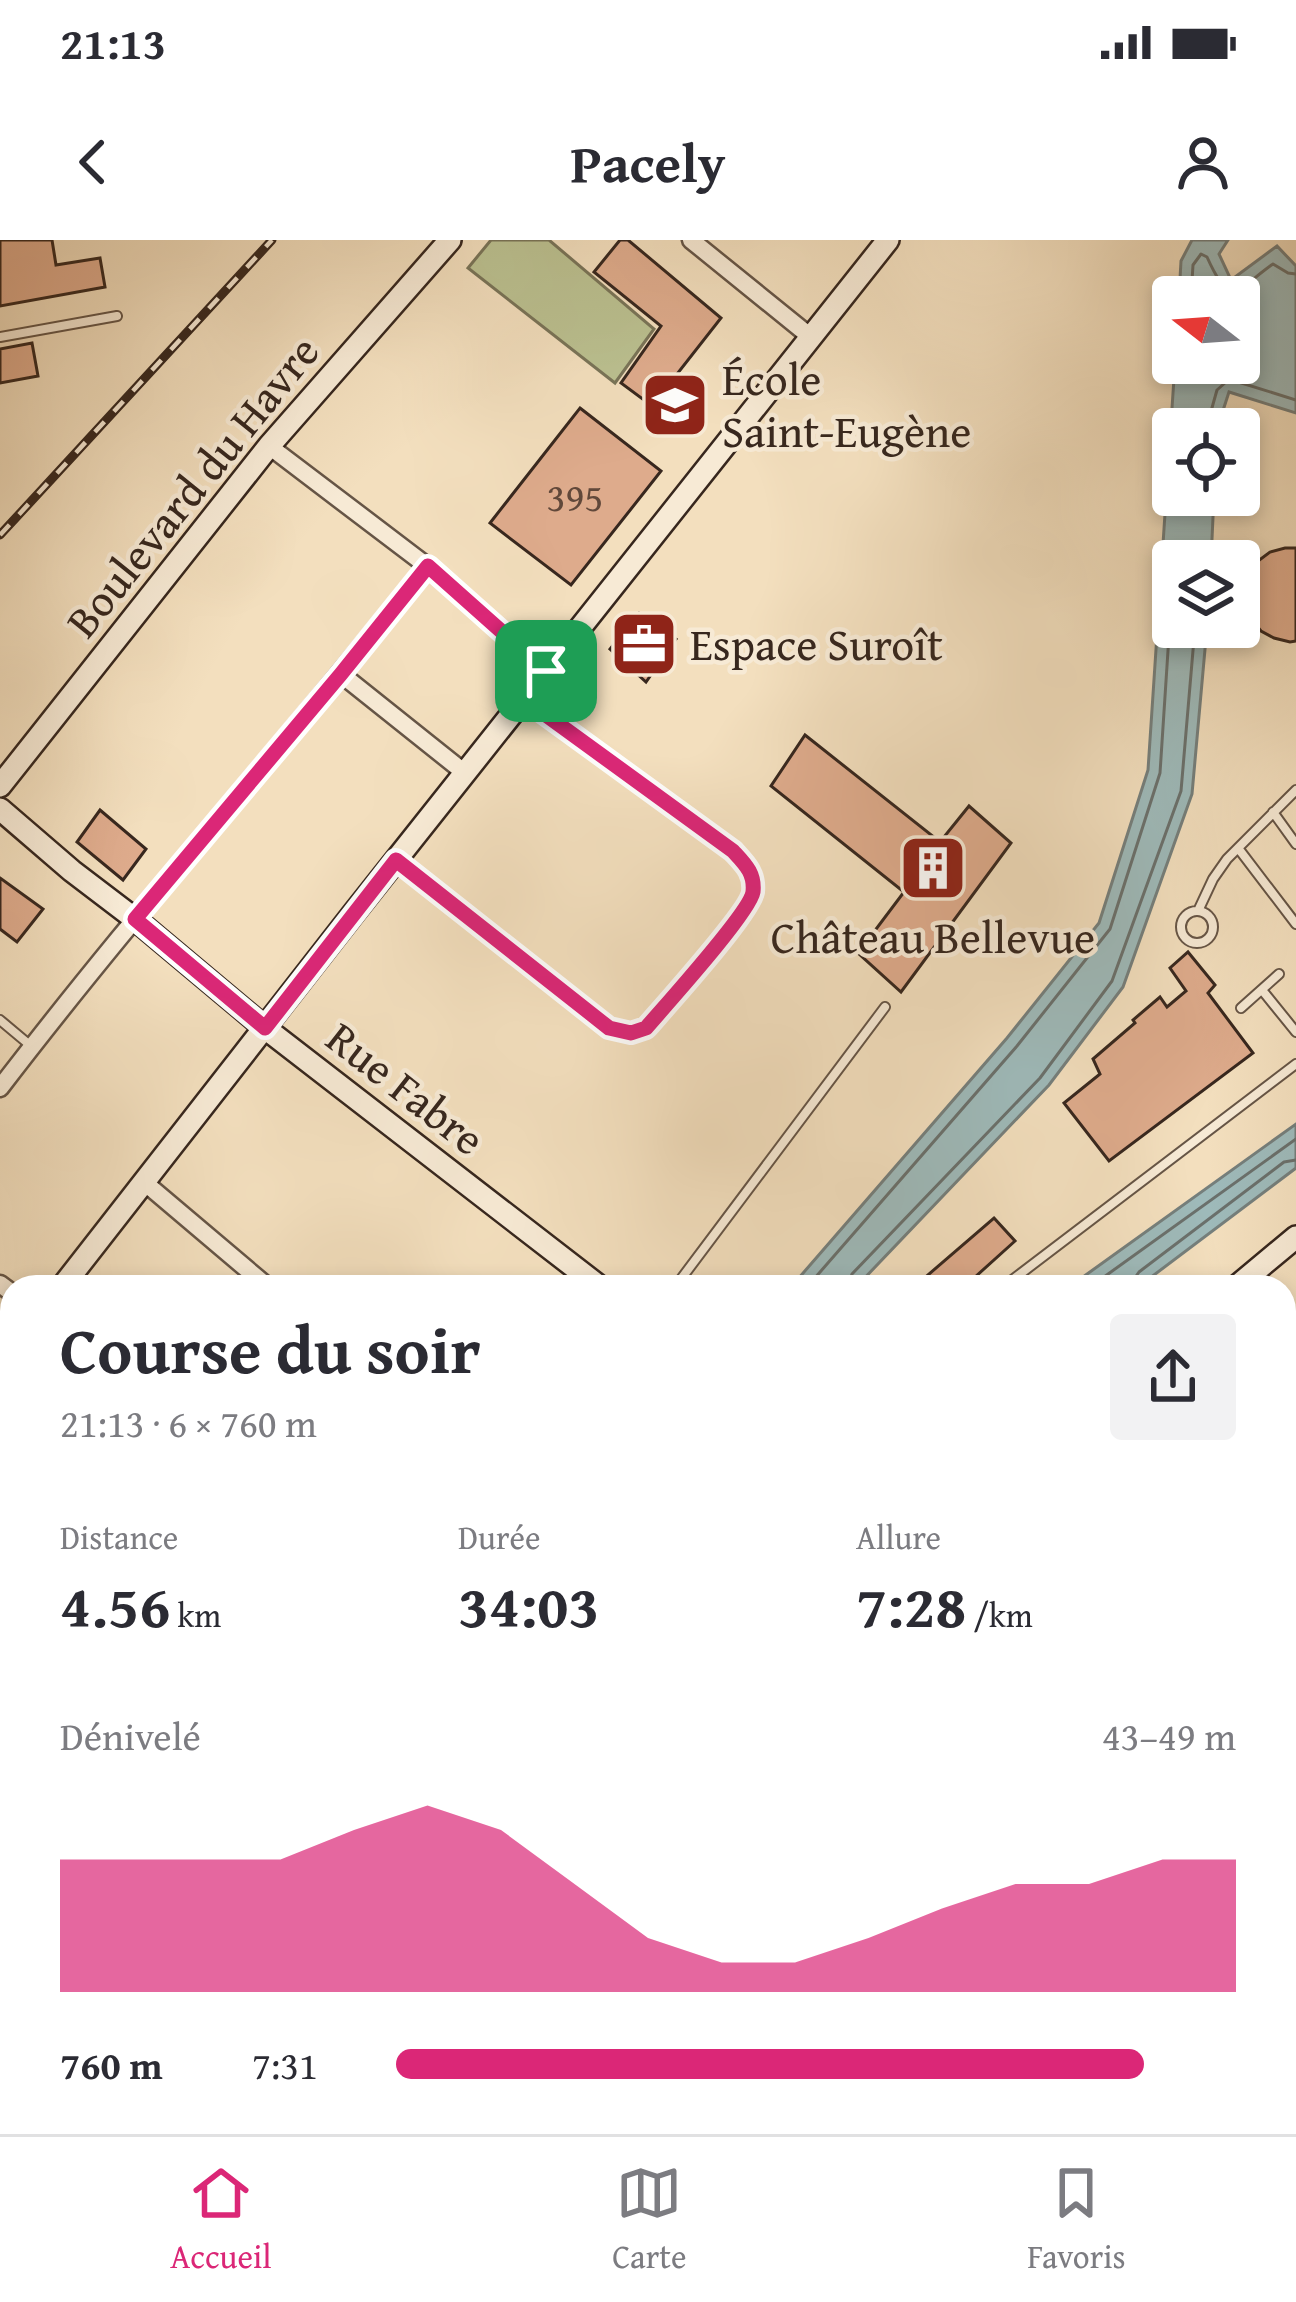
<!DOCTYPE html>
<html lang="fr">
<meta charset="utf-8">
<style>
:root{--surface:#fff;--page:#f2f2f3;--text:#2b2b33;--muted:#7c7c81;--line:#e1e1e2;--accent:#db2777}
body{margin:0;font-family:"Gentium Book Plus",serif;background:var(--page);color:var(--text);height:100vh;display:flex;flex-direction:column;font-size:45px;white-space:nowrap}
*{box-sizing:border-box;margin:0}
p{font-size:39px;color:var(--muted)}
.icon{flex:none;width:66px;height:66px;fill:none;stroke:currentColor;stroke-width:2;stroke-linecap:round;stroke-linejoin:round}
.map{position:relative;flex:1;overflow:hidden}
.side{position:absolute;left:0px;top:1035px;width:1296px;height:861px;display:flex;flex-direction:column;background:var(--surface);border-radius:36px 36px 0 0;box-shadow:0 6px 18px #0003}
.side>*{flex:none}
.needle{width:78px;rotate:287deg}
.tools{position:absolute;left:1152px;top:36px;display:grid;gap:24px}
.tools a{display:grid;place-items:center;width:108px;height:108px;border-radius:12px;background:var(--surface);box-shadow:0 6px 18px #0003;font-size:60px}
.pin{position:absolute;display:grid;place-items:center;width:102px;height:102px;color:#fff;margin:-51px;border-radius:24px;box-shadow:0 6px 18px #0006}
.round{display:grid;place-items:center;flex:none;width:126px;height:126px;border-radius:12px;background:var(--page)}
.overview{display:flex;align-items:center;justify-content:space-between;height:204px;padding:0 60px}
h1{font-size:66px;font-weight:800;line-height:90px}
.metrics{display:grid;grid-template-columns:repeat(3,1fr);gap:18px;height:204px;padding:12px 60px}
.metrics div{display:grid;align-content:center}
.metrics b{font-size:60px;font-weight:800}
.metrics small{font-size:33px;font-weight:400}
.metrics p{font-size:33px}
.chart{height:336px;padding:24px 60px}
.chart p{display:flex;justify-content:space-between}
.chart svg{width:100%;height:216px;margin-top:12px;fill:var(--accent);opacity:.7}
ul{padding:0 60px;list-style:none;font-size:39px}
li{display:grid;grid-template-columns:192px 144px 1fr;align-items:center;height:90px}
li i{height:30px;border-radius:15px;background:var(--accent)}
.status{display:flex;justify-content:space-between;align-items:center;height:84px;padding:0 60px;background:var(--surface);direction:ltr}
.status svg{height:33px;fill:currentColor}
header{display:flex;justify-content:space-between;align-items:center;height:156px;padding:0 60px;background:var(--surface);font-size:54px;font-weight:800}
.dock{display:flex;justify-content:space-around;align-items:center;height:168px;border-top:3px solid var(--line);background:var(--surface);font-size:33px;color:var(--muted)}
.dock a{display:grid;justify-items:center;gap:6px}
.dock .on{color:var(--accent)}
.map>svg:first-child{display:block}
.green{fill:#bbc191;stroke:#797458;stroke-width:3}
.water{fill:#9ebaba;stroke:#757f7c;stroke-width:3}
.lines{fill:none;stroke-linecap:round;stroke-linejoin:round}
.shore{stroke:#6a706c;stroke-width:3}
.building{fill:#deab8c;stroke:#37271e;stroke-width:3}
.lane-casing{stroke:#665546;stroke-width:12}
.street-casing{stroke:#665546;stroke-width:21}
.secondary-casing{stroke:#37271e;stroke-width:26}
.lane{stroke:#f7ead5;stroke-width:8}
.street{stroke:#f7ead5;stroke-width:16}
.secondary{stroke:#f7ead5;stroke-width:21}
.rail-casing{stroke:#37271e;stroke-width:9}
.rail{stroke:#f7ead5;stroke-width:4.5;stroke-dasharray:14;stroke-linecap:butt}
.route-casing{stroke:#fff;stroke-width:24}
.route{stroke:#db2777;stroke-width:15}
.labels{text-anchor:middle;stroke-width:9;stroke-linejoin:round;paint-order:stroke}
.number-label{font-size:39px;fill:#61483a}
.poi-label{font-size:45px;fill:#37271e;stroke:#f7ead5;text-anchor:start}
.street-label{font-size:45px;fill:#37271e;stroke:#f7ead5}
</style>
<div class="status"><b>21:13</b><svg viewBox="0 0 49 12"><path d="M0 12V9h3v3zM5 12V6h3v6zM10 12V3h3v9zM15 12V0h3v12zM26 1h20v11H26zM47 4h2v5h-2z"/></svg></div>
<header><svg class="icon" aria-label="back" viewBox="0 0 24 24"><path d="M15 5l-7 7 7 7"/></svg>Pacely<svg class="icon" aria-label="person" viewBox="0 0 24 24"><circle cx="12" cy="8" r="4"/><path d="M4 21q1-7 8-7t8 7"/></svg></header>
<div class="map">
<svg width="1296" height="1894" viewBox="0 0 1296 1894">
<rect width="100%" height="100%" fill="#f3dfbe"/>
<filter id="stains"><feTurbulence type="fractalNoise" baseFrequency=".00167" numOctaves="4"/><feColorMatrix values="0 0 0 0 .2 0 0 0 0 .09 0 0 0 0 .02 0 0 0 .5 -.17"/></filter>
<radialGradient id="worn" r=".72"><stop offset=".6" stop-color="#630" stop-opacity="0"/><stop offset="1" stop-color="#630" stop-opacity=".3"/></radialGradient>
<path class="green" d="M491,0h58l105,89 -39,54 -147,-115z
M1296,1353v541h-121l2,-10h107v-495z"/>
<path class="water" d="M1192,0h36l-9,14 12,26 46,-34 19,20v147l-67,-21 -12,37h-44v66h41l-3,66h-38v66h34l-15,167 -69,193 -74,98 -193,202h-65l216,-249 92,-115 49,-153 27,-407h64v-66h-60l2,-36z
M1296,884v44l-158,119h-69z
M1296,1446v428l-6,20h-91l2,-10h83v-395z
M149,1884h163l-3,10h-167z"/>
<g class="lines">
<path class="shore" d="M1191,57l2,-32 8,-11 6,3c24,53 28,34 66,7l15,9 8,1
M1206,189l11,-39 9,-8 9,-1 61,19
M807,1047l210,-241 93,-117 50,-156 13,-199
M848,1047l4,-13 188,-196 72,-97 69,-190 14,-164
M1090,1047l206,-148
M1133,1047l1,-8 5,-7 145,-110 12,-2"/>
</g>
<path class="building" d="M0,0h52l4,25 44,-7 5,29 -105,19z
M620,0h8l93,78 -69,88 -31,-23 40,-57 -67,-54z
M32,103l6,33 -38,7v-34z
M580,168l81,63 -90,114 -81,-62z
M1285,308h11v93l-6,1 -16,-4 -13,-7 -10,-12 -6,-15 -1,-15 5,-15 9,-13 12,-9z
M639,373l37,26 -30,43 -36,-33z
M805,495l135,107 29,-36 42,37 -110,149 -43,-39 46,-61 -133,-106z
M100,570l46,39 -23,31 -46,-38z
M0,638l43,31 -26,33 -17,-13z
M1188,712l27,33 -7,8 45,60 -144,108 -45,-58 36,-29 -7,-15 42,-36 -2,-3 27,-23 7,10 19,-16 -16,-23z
M994,978l21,23 -51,46h-50z"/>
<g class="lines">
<defs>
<path id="lane" d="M0,97l117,-21
M1273,572l23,32
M1238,608l58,76
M1198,671l15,-32 14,-20 69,-69
M1181 687a16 16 0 1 1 32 0a16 16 0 1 1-32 0Z
M1262,750l34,42
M1241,768l38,-34
M0,780l31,26
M675,1047l210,-280
M1003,1047l293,-223
M0,1148l12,10
M0,1519l12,4"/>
<path id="street" d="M691,0l121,98
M269,206l158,120 119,105
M341,434l124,99
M396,620l213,168 22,5 15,-5c19,-22 104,-116 107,-136 3,-19 -8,-28 -20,-41l-209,-152
M0,848c137,-179 287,-346 427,-522
M144,942l124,105
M0,1044l12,9
M0,1361l12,5
M0,1609l12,-56
M0,1729l3,28 -3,28
M349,1894l5,-10
M524,1894l6,-10
M938,1894l37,-10"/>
<path id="secondary" d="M0,546l269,-340 181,-206
M0,569l72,62 63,48 130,109 335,259
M62,1047l291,-373 535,-674
M1236,1047l60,-50
M0,1127l12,-15
M1284,1355l12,-27
M646,1894l6,-10
M1139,1894l1,-10"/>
</defs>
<use href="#lane" class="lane-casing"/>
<use href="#street" class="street-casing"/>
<use href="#secondary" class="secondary-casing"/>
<use href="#lane" class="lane"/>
<use href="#street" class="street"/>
<use href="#secondary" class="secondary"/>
<defs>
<path id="rail" d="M0,295l272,-295"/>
</defs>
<use href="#rail" class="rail-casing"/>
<use href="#rail" class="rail"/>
</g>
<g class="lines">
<defs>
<path id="route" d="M428,326l118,105 -22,28 209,152c12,13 22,22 20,41 -3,20 -88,114 -107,136l-15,5 -22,-5 -213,-168 -131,168 -130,-109 206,-245z"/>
</defs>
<use href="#route" class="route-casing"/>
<use href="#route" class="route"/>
</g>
<defs>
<symbol id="school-square" viewBox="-11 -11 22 22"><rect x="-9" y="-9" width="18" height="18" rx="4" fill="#8f2418" stroke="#f7ead5"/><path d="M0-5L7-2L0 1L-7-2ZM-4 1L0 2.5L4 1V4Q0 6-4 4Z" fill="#fff"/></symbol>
<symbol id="office-square" viewBox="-11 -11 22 22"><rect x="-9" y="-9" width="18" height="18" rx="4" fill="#8f2418" stroke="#f7ead5"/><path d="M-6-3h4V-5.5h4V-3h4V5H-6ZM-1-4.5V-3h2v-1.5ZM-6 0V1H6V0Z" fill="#fff"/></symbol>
<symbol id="building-square" viewBox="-11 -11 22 22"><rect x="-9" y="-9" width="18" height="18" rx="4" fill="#8f2418" stroke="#f7ead5"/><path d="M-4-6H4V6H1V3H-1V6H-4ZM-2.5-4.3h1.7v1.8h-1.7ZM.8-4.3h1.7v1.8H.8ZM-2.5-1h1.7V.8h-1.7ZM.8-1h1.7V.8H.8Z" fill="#fff"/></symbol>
</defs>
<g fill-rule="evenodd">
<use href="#school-square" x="637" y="127" width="76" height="76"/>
<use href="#office-square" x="606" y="366" width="76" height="76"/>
<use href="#building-square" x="895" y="590" width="76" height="76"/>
</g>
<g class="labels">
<g class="number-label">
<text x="575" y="271">395</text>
</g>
<g class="poi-label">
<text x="722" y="155">École<tspan x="722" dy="52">Saint-Eugène</tspan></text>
<text x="690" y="420">Espace Suroît</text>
<text x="933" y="713" text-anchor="middle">Château Bellevue</text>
</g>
<g class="street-label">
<text transform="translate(192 246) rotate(-51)" y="16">Boulevard du Havre</text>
<text transform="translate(406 848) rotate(38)" y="16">Rue Fabre</text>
</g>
</g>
<rect width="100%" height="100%" filter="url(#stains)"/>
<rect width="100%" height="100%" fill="url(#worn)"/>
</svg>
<div class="tools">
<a><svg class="needle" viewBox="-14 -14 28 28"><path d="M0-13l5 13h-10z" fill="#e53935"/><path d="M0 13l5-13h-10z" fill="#7c7c81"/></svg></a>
<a><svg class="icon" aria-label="locate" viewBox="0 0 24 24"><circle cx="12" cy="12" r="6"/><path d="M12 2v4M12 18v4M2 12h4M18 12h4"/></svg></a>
<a><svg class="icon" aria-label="layers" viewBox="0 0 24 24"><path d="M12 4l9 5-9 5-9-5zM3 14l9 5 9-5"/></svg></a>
</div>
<div class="pin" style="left:546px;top:431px;background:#1e9e55"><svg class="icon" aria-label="arrive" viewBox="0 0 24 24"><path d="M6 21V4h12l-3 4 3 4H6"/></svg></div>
<section class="side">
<div class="overview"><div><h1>Course du soir</h1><p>21:13 · 6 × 760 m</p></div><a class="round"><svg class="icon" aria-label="share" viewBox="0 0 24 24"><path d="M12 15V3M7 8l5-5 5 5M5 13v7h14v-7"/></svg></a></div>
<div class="metrics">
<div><p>Distance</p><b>4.56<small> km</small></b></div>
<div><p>Durée</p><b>34:03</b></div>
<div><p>Allure</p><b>7:28<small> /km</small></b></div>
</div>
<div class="chart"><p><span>Dénivelé</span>43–49 m</p>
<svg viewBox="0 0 160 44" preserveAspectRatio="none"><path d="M0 44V17L10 17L20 17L30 17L40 11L50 6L60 11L70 22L80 33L90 38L100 38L110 33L120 27L130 22L140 22L150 17L160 17V44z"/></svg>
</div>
<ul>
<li><b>760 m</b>7:31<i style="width:89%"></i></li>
</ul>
</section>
</div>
<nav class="dock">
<a class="on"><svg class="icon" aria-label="home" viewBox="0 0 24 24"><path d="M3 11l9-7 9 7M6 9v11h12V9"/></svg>Accueil</a>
<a><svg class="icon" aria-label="map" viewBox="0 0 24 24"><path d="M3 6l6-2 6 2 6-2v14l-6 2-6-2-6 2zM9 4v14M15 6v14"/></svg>Carte</a>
<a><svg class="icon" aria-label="saved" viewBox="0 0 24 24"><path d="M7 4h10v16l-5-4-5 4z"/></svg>Favoris</a>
</nav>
